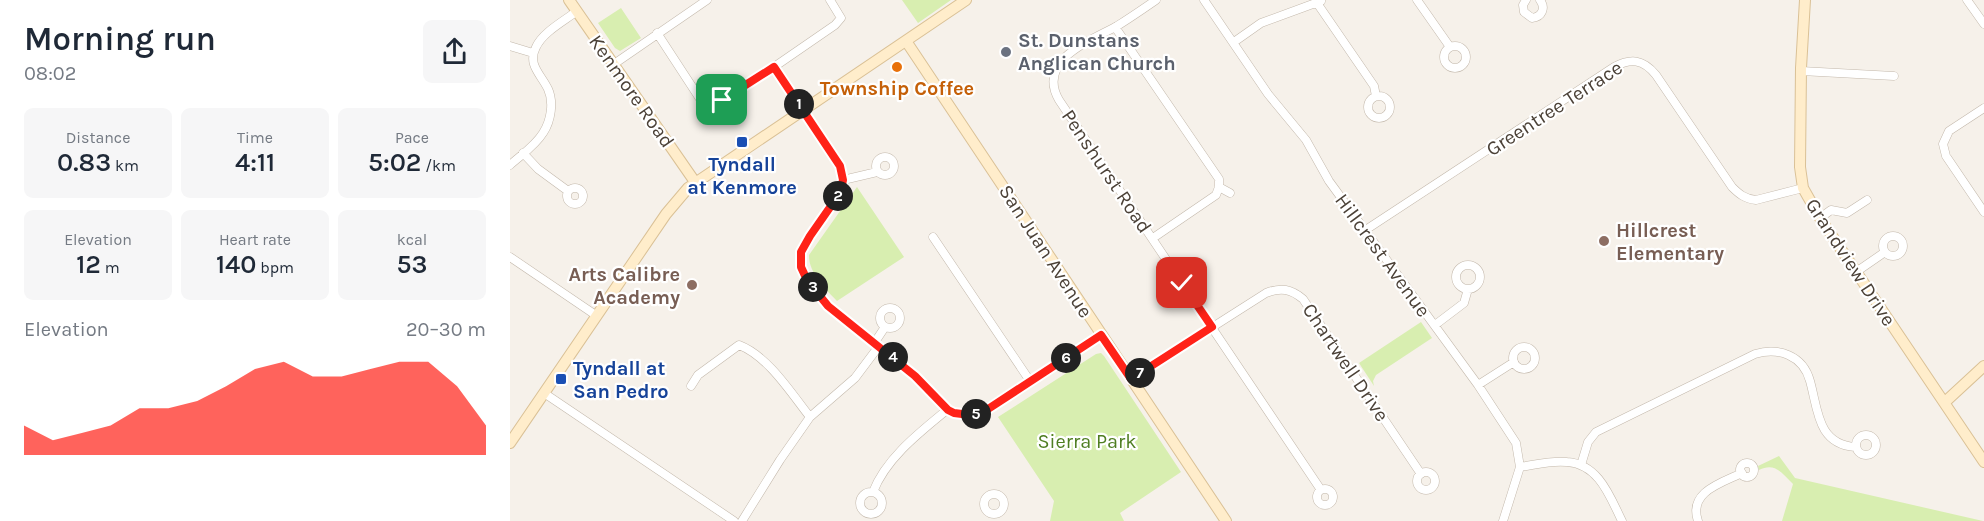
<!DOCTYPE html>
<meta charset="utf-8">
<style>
:root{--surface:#fff;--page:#f6f6f7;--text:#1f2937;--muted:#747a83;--accent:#ff2218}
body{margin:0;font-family:Karla,sans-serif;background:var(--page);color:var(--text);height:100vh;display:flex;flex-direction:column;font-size:22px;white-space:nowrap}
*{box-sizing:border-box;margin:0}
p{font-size:20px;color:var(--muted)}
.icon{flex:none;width:33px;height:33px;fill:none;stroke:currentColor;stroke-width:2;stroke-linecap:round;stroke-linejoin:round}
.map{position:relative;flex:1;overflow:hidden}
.drawer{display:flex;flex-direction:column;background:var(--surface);width:510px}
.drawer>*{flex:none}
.pin{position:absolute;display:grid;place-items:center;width:51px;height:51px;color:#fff;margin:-26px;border-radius:12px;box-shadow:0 3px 9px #0006}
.km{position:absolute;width:30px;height:30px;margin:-15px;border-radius:50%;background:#222;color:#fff;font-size:16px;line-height:30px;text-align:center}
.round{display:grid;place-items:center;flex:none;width:63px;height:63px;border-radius:9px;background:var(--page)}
.summary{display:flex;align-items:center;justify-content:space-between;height:102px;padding:0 24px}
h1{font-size:33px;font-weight:600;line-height:45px}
.stats{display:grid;grid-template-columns:repeat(3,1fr);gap:9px;height:102px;padding:6px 24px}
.stats div{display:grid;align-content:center;border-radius:9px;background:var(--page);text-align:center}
.stats b{font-size:26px;font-weight:600}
.stats small{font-size:16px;font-weight:400}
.stats p{font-size:16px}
.chart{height:168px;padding:12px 24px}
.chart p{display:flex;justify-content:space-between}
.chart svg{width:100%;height:108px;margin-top:6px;fill:var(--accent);opacity:.7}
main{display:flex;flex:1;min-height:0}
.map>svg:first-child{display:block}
.green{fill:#d8eeb0}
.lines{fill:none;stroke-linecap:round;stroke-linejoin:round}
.street-casing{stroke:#c3b8ab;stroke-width:9}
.secondary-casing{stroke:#dac196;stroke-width:12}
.street{stroke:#fff;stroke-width:8}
.secondary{stroke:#ffedcb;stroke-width:10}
.route-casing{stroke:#fff;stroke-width:12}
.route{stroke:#ff2218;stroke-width:8}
.worship-dot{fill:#6b7280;stroke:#fff;stroke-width:2}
.food-dot{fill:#e8710a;stroke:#fff;stroke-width:2}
.transit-dot{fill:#1a4fb4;stroke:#fff;stroke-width:2}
.education-dot{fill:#8d6e63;stroke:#fff;stroke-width:2}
.labels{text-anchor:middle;stroke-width:4.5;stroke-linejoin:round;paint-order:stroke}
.worship-label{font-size:20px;font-weight:bold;fill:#5b616d;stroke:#fff;text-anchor:start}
.food-label{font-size:20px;font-weight:bold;fill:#c56008;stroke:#fff}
.street-label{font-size:20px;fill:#4b4137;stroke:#fff}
.transit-label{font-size:20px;font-weight:bold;fill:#164399;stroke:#fff}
.education-label{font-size:20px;font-weight:bold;fill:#785e54;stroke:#fff;text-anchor:start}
.park-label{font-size:20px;fill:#4f7e22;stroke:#fff}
</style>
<main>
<section class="drawer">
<div class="summary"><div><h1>Morning run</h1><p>08:02</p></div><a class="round"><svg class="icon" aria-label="share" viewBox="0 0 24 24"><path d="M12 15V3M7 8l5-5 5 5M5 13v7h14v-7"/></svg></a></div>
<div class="stats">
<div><p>Distance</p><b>0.83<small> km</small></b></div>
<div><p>Time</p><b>4:11</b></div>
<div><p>Pace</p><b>5:02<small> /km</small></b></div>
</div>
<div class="stats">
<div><p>Elevation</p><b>12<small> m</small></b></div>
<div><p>Heart rate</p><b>140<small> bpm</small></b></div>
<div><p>kcal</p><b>53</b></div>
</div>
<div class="chart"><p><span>Elevation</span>20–30 m</p>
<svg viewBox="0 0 160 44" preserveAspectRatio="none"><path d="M0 44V32L10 38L20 35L30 32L40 25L50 25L60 22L70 16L80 9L90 6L100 12L110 12L120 9L130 6L140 6L150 16L160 32V44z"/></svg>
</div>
</section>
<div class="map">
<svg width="1474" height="521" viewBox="0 0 1474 521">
<rect width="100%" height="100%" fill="#f6f1ea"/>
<path class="green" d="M392,0h49l-33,23z
M111,8l20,30 -21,13 -5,-3 -17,-25z
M347,187l47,70 -67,44c-11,-11 -29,-29 -28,-46z
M911,322l11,16 -56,37 -3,6 1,5 -15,-23z
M591,353l3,3 77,116 -61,41 4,8h-74l4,-20 -56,-84 98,-63z
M1269,456l16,22 188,43h-201l11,-37c-11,-11 -18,-22 -34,-14l-1,-4z"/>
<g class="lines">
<defs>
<path id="street" d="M646,0c-13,9 -26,18 -39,26 -27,15 -81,34 -58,74l262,390
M694,0l64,94 38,46 23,41 149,204 38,58 4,24 -17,54
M907,0l33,47
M1016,0l-3,5 1,7 8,6c10,-1 14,-10 8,-18
M1457,0l17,24
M807,3l57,83 2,10
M605,27l104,152v8l-3,8 -63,43
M147,33l47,72 9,1 61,-39 61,-42 6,-7 -11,-18
M724,42l27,-19 60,-22
M0,46l23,7
M934 57a11 11 0 1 1 22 0a11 11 0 1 1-22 0Z
M104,64l93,-64
M264,67l66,99c1,4 3,10 3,14 0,26 -45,53 -42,85 4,35 87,85 114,111 11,10 19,24 32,33 9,6 20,6 31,5l123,-79
M1291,71l93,5
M858 107a11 11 0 1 1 22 0a11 11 0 1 1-22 0Z
M1474,108l-35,23 -6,13 3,12 38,56
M13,153l15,16 30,22
M366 166a9 9 0 1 1 18 0a9 9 0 1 1-18 0Z
M0,165c11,-10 25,-19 33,-32 8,-12 11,-31 5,-44 -7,-15 -21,-24 -12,-42 7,-15 28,-26 41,-36
M333,180l34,-8
M709,187l11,6
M57 196a8 8 0 1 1 16 0a8 8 0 1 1-16 0Z
M1310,218l11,-8 16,3 20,-13
M854,231l250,-164c17,-9 29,-8 42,8l76,112c7,7 13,12 24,13l47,-12
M1373 246a10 10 0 1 1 20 0a10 10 0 1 1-20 0Z
M423,237l97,144
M0,257l87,59
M946 277a12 12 0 1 1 24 0a12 12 0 1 1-24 0Z
M1346,272l29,-20
M370 318a10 10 0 1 1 20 0a10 10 0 1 1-20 0Z
M925,325l29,-22 4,-14
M365,342l10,-15
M1003 358a11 11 0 1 1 22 0a11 11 0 1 1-22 0Z
M621,379l135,-86c15,-6 25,-4 37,6l118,175
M968,385l36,-23
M181,386l7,-11 41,-30c29,11 52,48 71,72
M34,393l190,128
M1346 445a10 10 0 1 1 20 0a10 10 0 1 1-20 0Z
M1230 470a7 7 0 1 1 14 0a7 7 0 1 1-14 0Z
M1071,465l7,-23 8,-10 159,-78c23,-7 48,1 55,27 8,28 7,63 45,66
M1010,467c15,-2 31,-7 47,-5 32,2 43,35 55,59
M907 481a9 9 0 1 1 18 0a9 9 0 1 1-18 0Z
M807 497a8 8 0 1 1 16 0a8 8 0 1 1-16 0Z
M363,492c13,-34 47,-60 75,-83
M350 503a11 11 0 1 1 22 0a11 11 0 1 1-22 0Z
M474 504a10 10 0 1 1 20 0a10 10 0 1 1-20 0Z
M232,521l38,-61 30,-43 45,-39 24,-32
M1188,521c-10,-29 23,-38 44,-48"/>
<path id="secondary" d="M59,0l126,182
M1295,0l-4,68 -1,99 3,21 17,30 164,244
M396,41l320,480
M1435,402l39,-36
M0,443l156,-229 22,-26 278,-188"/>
</defs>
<use href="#street" class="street-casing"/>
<use href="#secondary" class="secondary-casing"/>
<use href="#street" class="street"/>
<use href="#secondary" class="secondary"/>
</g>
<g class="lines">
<defs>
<path id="route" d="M212,100l52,-33 66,99 3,14 -3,13 -30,43 -9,16v15l6,13 21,26 87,70 33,34 6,3 16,2 15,-4 116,-76 30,44 81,-52 -30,-44"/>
</defs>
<use href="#route" class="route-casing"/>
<use href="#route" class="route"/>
</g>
<circle class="worship-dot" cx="496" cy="52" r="6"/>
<circle class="food-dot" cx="387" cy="67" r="6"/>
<g class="transit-dot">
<rect x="226" y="136" width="12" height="12" rx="3"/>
<rect x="45" y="373" width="12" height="12" rx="3"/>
</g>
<g class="education-dot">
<circle cx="1094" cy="241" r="6"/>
<circle cx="182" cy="285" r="6"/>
</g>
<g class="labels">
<g class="worship-label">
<text x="508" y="47">St. Dunstans<tspan x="508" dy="23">Anglican Church</tspan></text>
</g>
<g class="food-label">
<text x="387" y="95">Township Coffee</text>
</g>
<g class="street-label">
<text transform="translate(122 91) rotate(55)" y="7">Kenmore Road</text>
<text transform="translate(1044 108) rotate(-33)" y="7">Greentree Terrace</text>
<text transform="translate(597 171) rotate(56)" y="7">Penshurst Road</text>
<text transform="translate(536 251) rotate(57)" y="7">San Juan Avenue</text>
<text transform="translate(873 255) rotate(54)" y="7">Hillcrest Avenue</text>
<text transform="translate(1341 262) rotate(57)" y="7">Grandview Drive</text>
<text transform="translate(836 362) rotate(56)" y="7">Chartwell Drive</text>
</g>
<g class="transit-label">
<text x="232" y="171">Tyndall<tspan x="232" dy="23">at Kenmore</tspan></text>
<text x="63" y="375" text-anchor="start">Tyndall at<tspan x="63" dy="23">San Pedro</tspan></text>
</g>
<g class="education-label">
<text x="1106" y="237">Hillcrest<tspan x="1106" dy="23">Elementary</tspan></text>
<text x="170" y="281" text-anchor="end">Arts Calibre<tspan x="170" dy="23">Academy</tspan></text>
</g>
<g class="park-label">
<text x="577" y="448">Sierra Park</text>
</g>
</g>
</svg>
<div class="pin" style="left:212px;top:100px;background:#1e9e55"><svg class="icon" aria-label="arrive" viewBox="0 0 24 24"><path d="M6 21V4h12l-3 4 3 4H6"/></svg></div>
<div class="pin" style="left:672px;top:283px;background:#d93025"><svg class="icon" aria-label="check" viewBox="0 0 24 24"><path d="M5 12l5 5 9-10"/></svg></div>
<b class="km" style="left:289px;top:104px">1</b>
<b class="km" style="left:328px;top:196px">2</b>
<b class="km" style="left:303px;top:287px">3</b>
<b class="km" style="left:383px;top:357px">4</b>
<b class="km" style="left:466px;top:414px">5</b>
<b class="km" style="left:556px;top:358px">6</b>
<b class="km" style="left:630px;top:373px">7</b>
</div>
</main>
